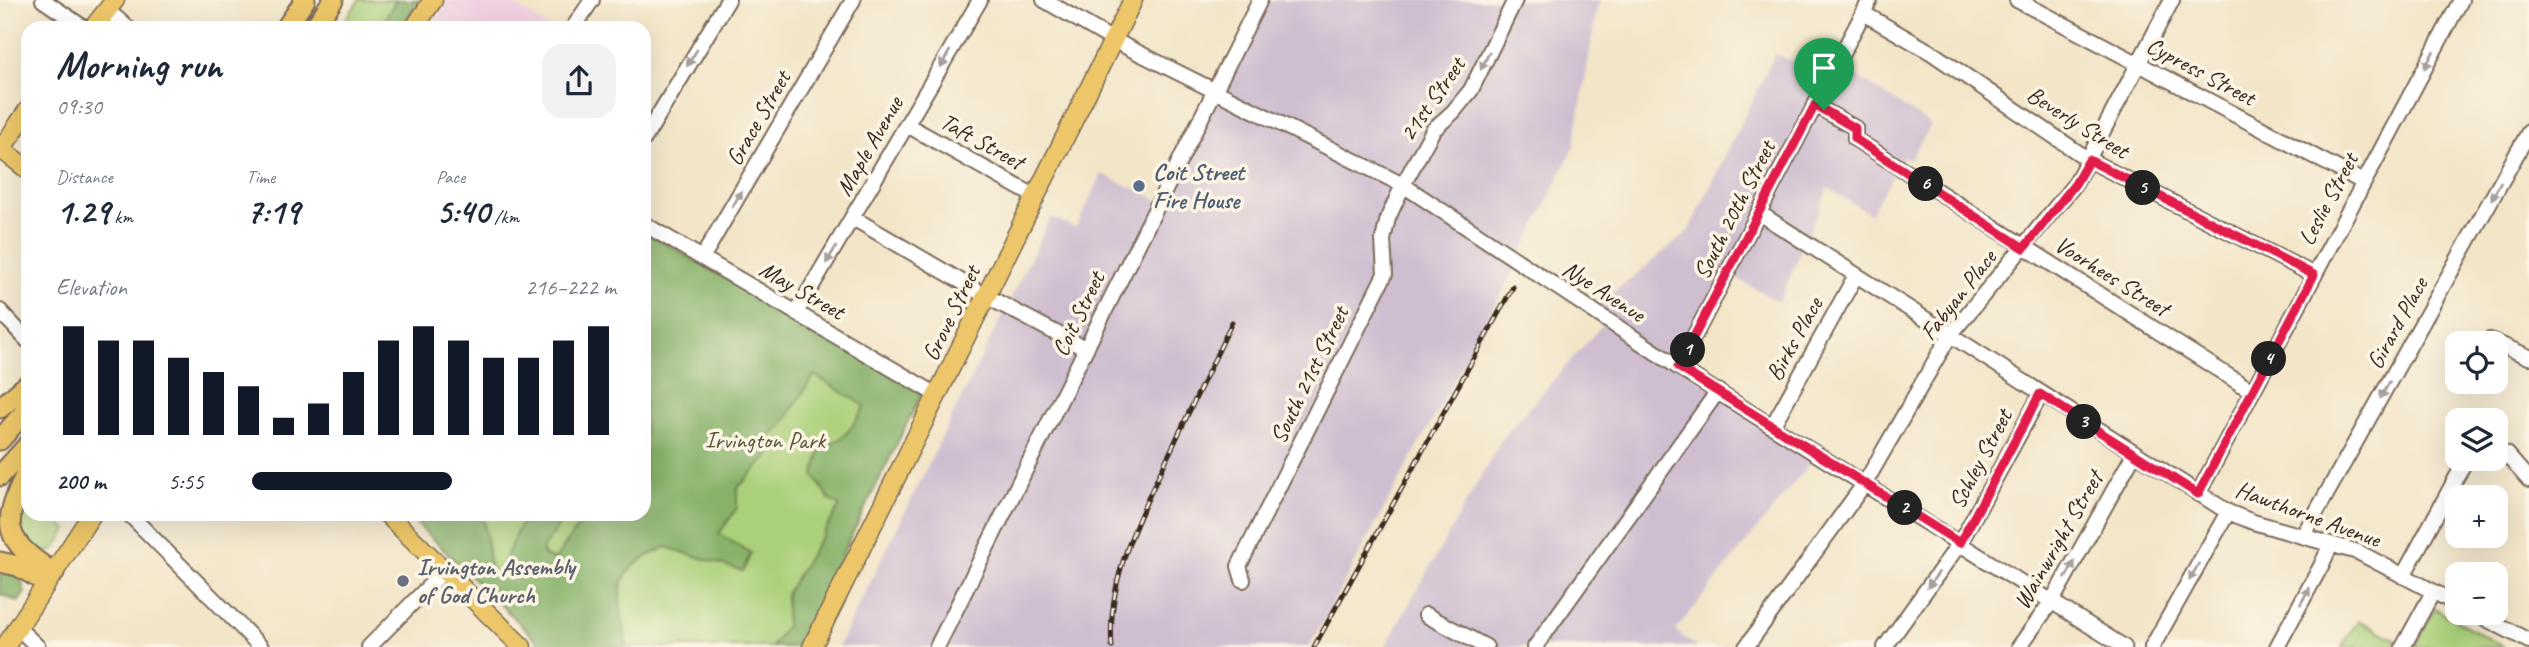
<!DOCTYPE html>
<meta charset="utf-8">
<style>
:root{--surface:#fff;--page:#f2f2f3;--text:#1f2937;--muted:#747a83;--accent:#111827}
body{margin:0;font-family:Caveat,sans-serif;background:var(--page);color:var(--text);height:100vh;display:flex;flex-direction:column;font-size:26px;white-space:nowrap}
*{box-sizing:border-box;margin:0}
p{font-size:23px;color:var(--muted)}
.icon{flex:none;width:38px;height:38px;fill:none;stroke:currentColor;stroke-width:2;stroke-linecap:round;stroke-linejoin:round}
.map{position:relative;flex:1;overflow:hidden}
.sheet{position:absolute;left:21px;top:21px;width:630px;height:500px;display:flex;flex-direction:column;background:var(--surface);border-radius:21px;box-shadow:0 7px 28px #0002}
.sheet>*{flex:none}
.fabs{position:absolute;left:2445px;top:331px;display:grid;gap:14px}
.fabs a{display:grid;place-items:center;width:63px;height:63px;border-radius:14px;background:var(--surface);box-shadow:0 7px 28px #0002;font-size:35px}
.pin{position:absolute;display:grid;place-items:center;width:60px;height:60px;color:#fff;margin:-72px -30px;border-radius:50% 50% 50% 0;rotate:-45deg;box-shadow:0 0 7px #0007}
.pin .icon{rotate:45deg}
.km{position:absolute;width:35px;height:35px;margin:-18px;border-radius:50%;background:#222;color:#fff;font-size:19px;line-height:35px;text-align:center}
.round{display:grid;place-items:center;flex:none;width:74px;height:74px;border-radius:21px;background:var(--page)}
.summary{display:flex;align-items:center;justify-content:space-between;height:119px;padding:0 35px}
h1{font-size:38px;font-weight:800;line-height:52px}
.figures{display:grid;grid-template-columns:repeat(3,1fr);gap:10px;height:119px;padding:7px 35px}
.figures div{display:grid;align-content:center}
.figures b{font-size:35px;font-weight:800}
.figures small{font-size:19px;font-weight:400}
.figures p{font-size:19px}
.chart{height:196px;padding:14px 35px}
.chart p{display:flex;justify-content:space-between}
.chart svg{width:100%;height:126px;margin-top:7px;stroke:var(--accent);stroke-width:6}
ul{padding:0 35px;list-style:none;font-size:23px}
li{display:grid;grid-template-columns:112px 84px 1fr;align-items:center;height:52px}
li i{height:18px;border-radius:9px;background:var(--accent)}
.map>svg:first-child{display:block}
.built{fill:#f1d0e2}
.industrial{fill:#cebed0}
.green{fill:#abd07a;stroke:#737d4c;stroke-width:2}
.forest{fill:#88b26a;stroke:#626e44;stroke-width:2}
.lines{fill:none;stroke-linecap:round;stroke-linejoin:round}
.minor-casing{stroke:#7b6b5a;stroke-width:18}
.major-casing{stroke:#7b6b5a;stroke-width:21}
.highway-casing{stroke:#7b6b5a;stroke-width:23}
.minor{stroke:#fff;stroke-width:14}
.major{stroke:#ecc669;stroke-width:18}
.highway{stroke:#ecc669;stroke-width:19}
.rail-casing{stroke:#3b2a1e;stroke-width:5}
.rail{stroke:#fcf5e5;stroke-width:2.5;stroke-dasharray:8;stroke-linecap:butt}
.oneway{fill:#a79f9a}
.route-casing{stroke:#fff;stroke-width:14}
.route{stroke:#e11d48;stroke-width:9}
.service-dot{fill:#5c6f8a;stroke:#fcf5e5;stroke-width:2.5}
.worship-dot{fill:#6b7280;stroke:#fcf5e5;stroke-width:2.5}
.labels{text-anchor:middle;stroke-width:7;stroke-linejoin:round;paint-order:stroke}
.street-label{font-size:24px;fill:#3b2a1e;stroke:#fcf5e5}
.service-label{font-size:24px;font-weight:bold;fill:#4e5e75;stroke:#fcf5e5;text-anchor:start}
.park-label{font-size:24px;fill:#575435;stroke:#fcf5e5}
.worship-label{font-size:24px;font-weight:bold;fill:#5b616d;stroke:#fcf5e5;text-anchor:start}
</style>
<div class="map">
<svg width="2529" height="647" viewBox="0 0 2529 647">
<rect width="100%" height="100%" fill="#fcf5e5"/>
<filter id="ink" filterUnits="userSpaceOnUse"><feTurbulence type="fractalNoise" baseFrequency=".0143" numOctaves="2"/><feDisplacementMap in="SourceGraphic" scale="14" xChannelSelector="R" yChannelSelector="G"/><feConvolveMatrix kernelMatrix="1 2 1 2 8 2 1 2 1" color-interpolation-filters="sRGB"/></filter>
<filter id="wash" filterUnits="userSpaceOnUse"><feTurbulence type="fractalNoise" baseFrequency=".00686" numOctaves="4" result="noise"/><feDisplacementMap in="SourceGraphic" scale="28" xChannelSelector="R" yChannelSelector="G"/><feGaussianBlur stdDeviation="1.57" result="paint"/><feColorMatrix in="noise" values="0 0 0 0 0 0 0 0 0 0 0 0 0 0 0 0 0 1.4 0 .05"/><feComposite in="paint" operator="in"/></filter>
<g filter="url(#wash)">
<rect width="100%" height="100%" fill="#f2e5c8"/>
<path class="built" d="M448,0h60l41,28h-119z"/>
<path class="industrial" d="M1260,0h341l-4,8 -23,138 -58,120 -207,381h-471l213,-430 25,11 26,-54 59,27z
M1775,54l58,23 7,-12 91,60 -22,35 -5,-4 -34,58 -42,-26 -49,114 -50,-28 -50,94 139,85 -143,178 22,16h-312l117,-208 100,-114 -15,-11 101,-82z"/>
<path class="green" d="M359,0h37l-13,23v5h-43z
M644,231l278,162 -126,254h-252l-136,-132 236,-1z
M20,495l8,6v13l19,1 20,14 -13,22 -17,2 -26,-32z
M2435,609l69,38h-90z
M2358,620l38,20 -4,7h-50z"/>
<path class="forest" d="M396,0h23l-19,28h-17v-5z
M646,232l276,161 -126,254h-24l14,-21v-32l54,-88 -11,-7 -15,-24 7,-27c24,-8 31,-20 44,-42l-51,-31 -35,55 -8,5 -2,20 -32,34v19l-18,26 32,19 -8,18 -77,-24c-58,25 -48,46 -39,100h-83l-136,-132h64l12,7 6,47 9,5 19,-45 11,-14h31l-3,14 -14,18v8l12,5 27,-40h22l1,-5 39,-1z
M0,574l20,1 5,18 -7,9 -18,-8z"/>
</g>
<g filter="url(#ink)">
<g class="lines">
<defs>
<path id="minor" d="M43,0l41,28
M1044,0l69,40 290,145 275,182 446,280
M2017,0l346,182
M107,10l21,18
M1863,13l69,40 157,107 225,115
M573,28l19,-28
M1815,105l40,23v11l397,252
M907,125l129,72
M644,139l84,-139
M1759,213l469,299 25,10 105,30 99,52
M853,218l133,78 100,53
M644,224l293,171
M702,258l151,-258
M0,311l28,30
M796,313l184,-313
M2490,340l39,17
M1678,367l192,-367
M1773,425l83,-150
M2496,449l10,5 23,26
M2198,494l263,-494
M129,514l132,133
M2303,536l226,-404
M2403,576l64,-118
M1243,580l-4,-14 146,-292 -2,-34 5,-22 15,-33 30,-55 20,-18 18,-22 44,-90
M2473,612l56,29
M1426,615l60,32
M18,628l20,19
M369,647l75,-76
M937,647l323,-647
M1535,647l183,-256
M1746,647l119,-164 85,-148 125,-151 97,-184
M1885,647l75,-104 81,-149
M2019,647l33,-46 82,-147
M2152,647l76,-135
M2277,647l44,-81 10,-22
M2403,647l30,-55"/>
<path id="major" d="M93,28l22,-28
M414,28l19,-28
M0,148l28,22
M0,151l28,-41
M387,514l135,133
M5,647l87,-133
M812,647l321,-647"/>
<path id="highway" d="M286,28l19,-28
M314,28l19,-28
M0,408l28,-24
M0,440l28,-32
M28,470c-28,55 -25,70 26,103
M0,476l28,-31
M0,562l18,4 22,13"/>
</defs>
<use href="#minor" class="minor-casing"/>
<use href="#major" class="major-casing"/>
<use href="#highway" class="highway-casing"/>
<use href="#minor" class="minor"/>
<use href="#major" class="major"/>
<use href="#highway" class="highway"/>
<defs>
<path id="rail" d="M1112,647c-6,-71 32,-141 62,-203 19,-41 39,-81 58,-122
M1314,647l199,-360"/>
</defs>
<use href="#rail" class="rail-casing"/>
<use href="#rail" class="rail"/>
</g>
<defs><path id="oneway-solid" d="M-6-.8H1V-3.2L6.5 0L1 3.2V.8H-6Z" transform="scale(1.75)"/></defs>
<g class="oneway">
<use href="#oneway-solid" transform="translate(692 58) rotate(121)"/>
<use href="#oneway-solid" transform="translate(945 59) rotate(120)"/>
<use href="#oneway-solid" transform="translate(2429 60) rotate(118)"/>
<use href="#oneway-solid" transform="translate(1485 61) rotate(116)"/>
<use href="#oneway-solid" transform="translate(2496 191) rotate(119)"/>
<use href="#oneway-solid" transform="translate(737 199) rotate(-60)"/>
<use href="#oneway-solid" transform="translate(831 255) rotate(121)"/>
<use href="#oneway-solid" transform="translate(2385 390) rotate(119)"/>
<use href="#oneway-solid" transform="translate(2070 570) rotate(-61)"/>
<use href="#oneway-solid" transform="translate(2194 572) rotate(119)"/>
<use href="#oneway-solid" transform="translate(1933 580) rotate(126)"/>
<use href="#oneway-solid" transform="translate(2305 596) rotate(-61)"/>
</g>
</g>
<g class="lines" filter="url(#ink)">
<defs>
<path id="route" d="M1815,105l40,23v11l169,109 51,-64 14,-24 225,115 -116,219 -158,-100 -80,149 -282,-176z"/>
</defs>
<use href="#route" class="route-casing"/>
<use href="#route" class="route"/>
</g>
<circle class="service-dot" cx="1139" cy="186" r="7"/>
<circle class="worship-dot" cx="403" cy="581" r="7"/>
<g class="labels">
<g class="street-label">
<text transform="translate(2201 71) rotate(28)" y="8">Cypress Street</text>
<text transform="translate(1432 99) rotate(-55)" y="8">21st Street</text>
<text transform="translate(758 118) rotate(-60)" y="8">Grace Street</text>
<text transform="translate(2078 122) rotate(32)" y="8">Beverly Street</text>
<text transform="translate(982 141) rotate(29)" y="8">Taft Street</text>
<text transform="translate(869 146) rotate(-60)" y="8">Maple Avenue</text>
<text transform="translate(2328 199) rotate(-62)" y="8">Leslie Street</text>
<text transform="translate(1734 210) rotate(-63)" y="8">South 20th Street</text>
<text transform="translate(2112 276) rotate(32)" y="8">Voorhees Street</text>
<text transform="translate(802 290) rotate(30)" y="8">May Street</text>
<text transform="translate(1604 291) rotate(33)" y="8">Nye Avenue</text>
<text transform="translate(1958 295) rotate(-52)" y="8">Fabyan Place</text>
<text transform="translate(951 313) rotate(-64)" y="8">Grove Street</text>
<text transform="translate(1078 314) rotate(-64)" y="8">Coit Street</text>
<text transform="translate(2397 323) rotate(-61)" y="8">Girard Place</text>
<text transform="translate(1794 339) rotate(-61)" y="8">Birks Place</text>
<text transform="translate(1309 375) rotate(-64)" y="8">South 21st Street</text>
<text transform="translate(1980 459) rotate(-62)" y="8">Schley Street</text>
<text transform="translate(2308 514) rotate(20)" y="8">Hawthorne Avenue</text>
<text transform="translate(2058 540) rotate(-60)" y="8">Wainwright Street</text>
</g>
<g class="service-label">
<text x="1153" y="180">Coit Street<tspan x="1153" dy="28">Fire House</tspan></text>
</g>
<g class="park-label">
<text x="765" y="448">Irvington Park</text>
</g>
<g class="worship-label">
<text x="417" y="575">Irvington Assembly<tspan x="417" dy="28">of God Church</tspan></text>
</g>
</g>
</svg>
<div class="fabs">
<a><svg class="icon" aria-label="locate" viewBox="0 0 24 24"><circle cx="12" cy="12" r="6"/><path d="M12 2v4M12 18v4M2 12h4M18 12h4"/></svg></a>
<a><svg class="icon" aria-label="layers" viewBox="0 0 24 24"><path d="M12 4l9 5-9 5-9-5zM3 14l9 5 9-5"/></svg></a>
<a>+</a>
<a>−</a>
</div>
<div class="pin" style="left:1824px;top:110px;background:#1e9e55"><svg class="icon" aria-label="arrive" viewBox="0 0 24 24"><path d="M6 21V4h12l-3 4 3 4H6"/></svg></div>
<b class="km" style="left:1688px;top:350px">1</b>
<b class="km" style="left:1905px;top:508px">2</b>
<b class="km" style="left:2084px;top:422px">3</b>
<b class="km" style="left:2269px;top:359px">4</b>
<b class="km" style="left:2143px;top:188px">5</b>
<b class="km" style="left:1926px;top:184px">6</b>
<section class="sheet">
<div class="summary"><div><h1>Morning run</h1><p>09:30</p></div><a class="round"><svg class="icon" aria-label="share" viewBox="0 0 24 24"><path d="M12 15V3M7 8l5-5 5 5M5 13v7h14v-7"/></svg></a></div>
<div class="figures">
<div><p>Distance</p><b>1.29<small> km</small></b></div>
<div><p>Time</p><b>7:19</b></div>
<div><p>Pace</p><b>5:40<small> /km</small></b></div>
</div>
<div class="chart"><p><span>Elevation</span>216–222 m</p>
<svg viewBox="0 0 160 44" preserveAspectRatio="none"><path d="M5 44V6M15 44V11M25 44V11M35 44V17M45 44V22M55 44V27M65 44V38M75 44V33M85 44V22M95 44V11M105 44V6M115 44V11M125 44V17M135 44V17M145 44V11M155 44V6"/></svg>
</div>
<ul>
<li><b>200 m</b>5:55<i style="width:55%"></i></li>
</ul>
</section>
</div>
